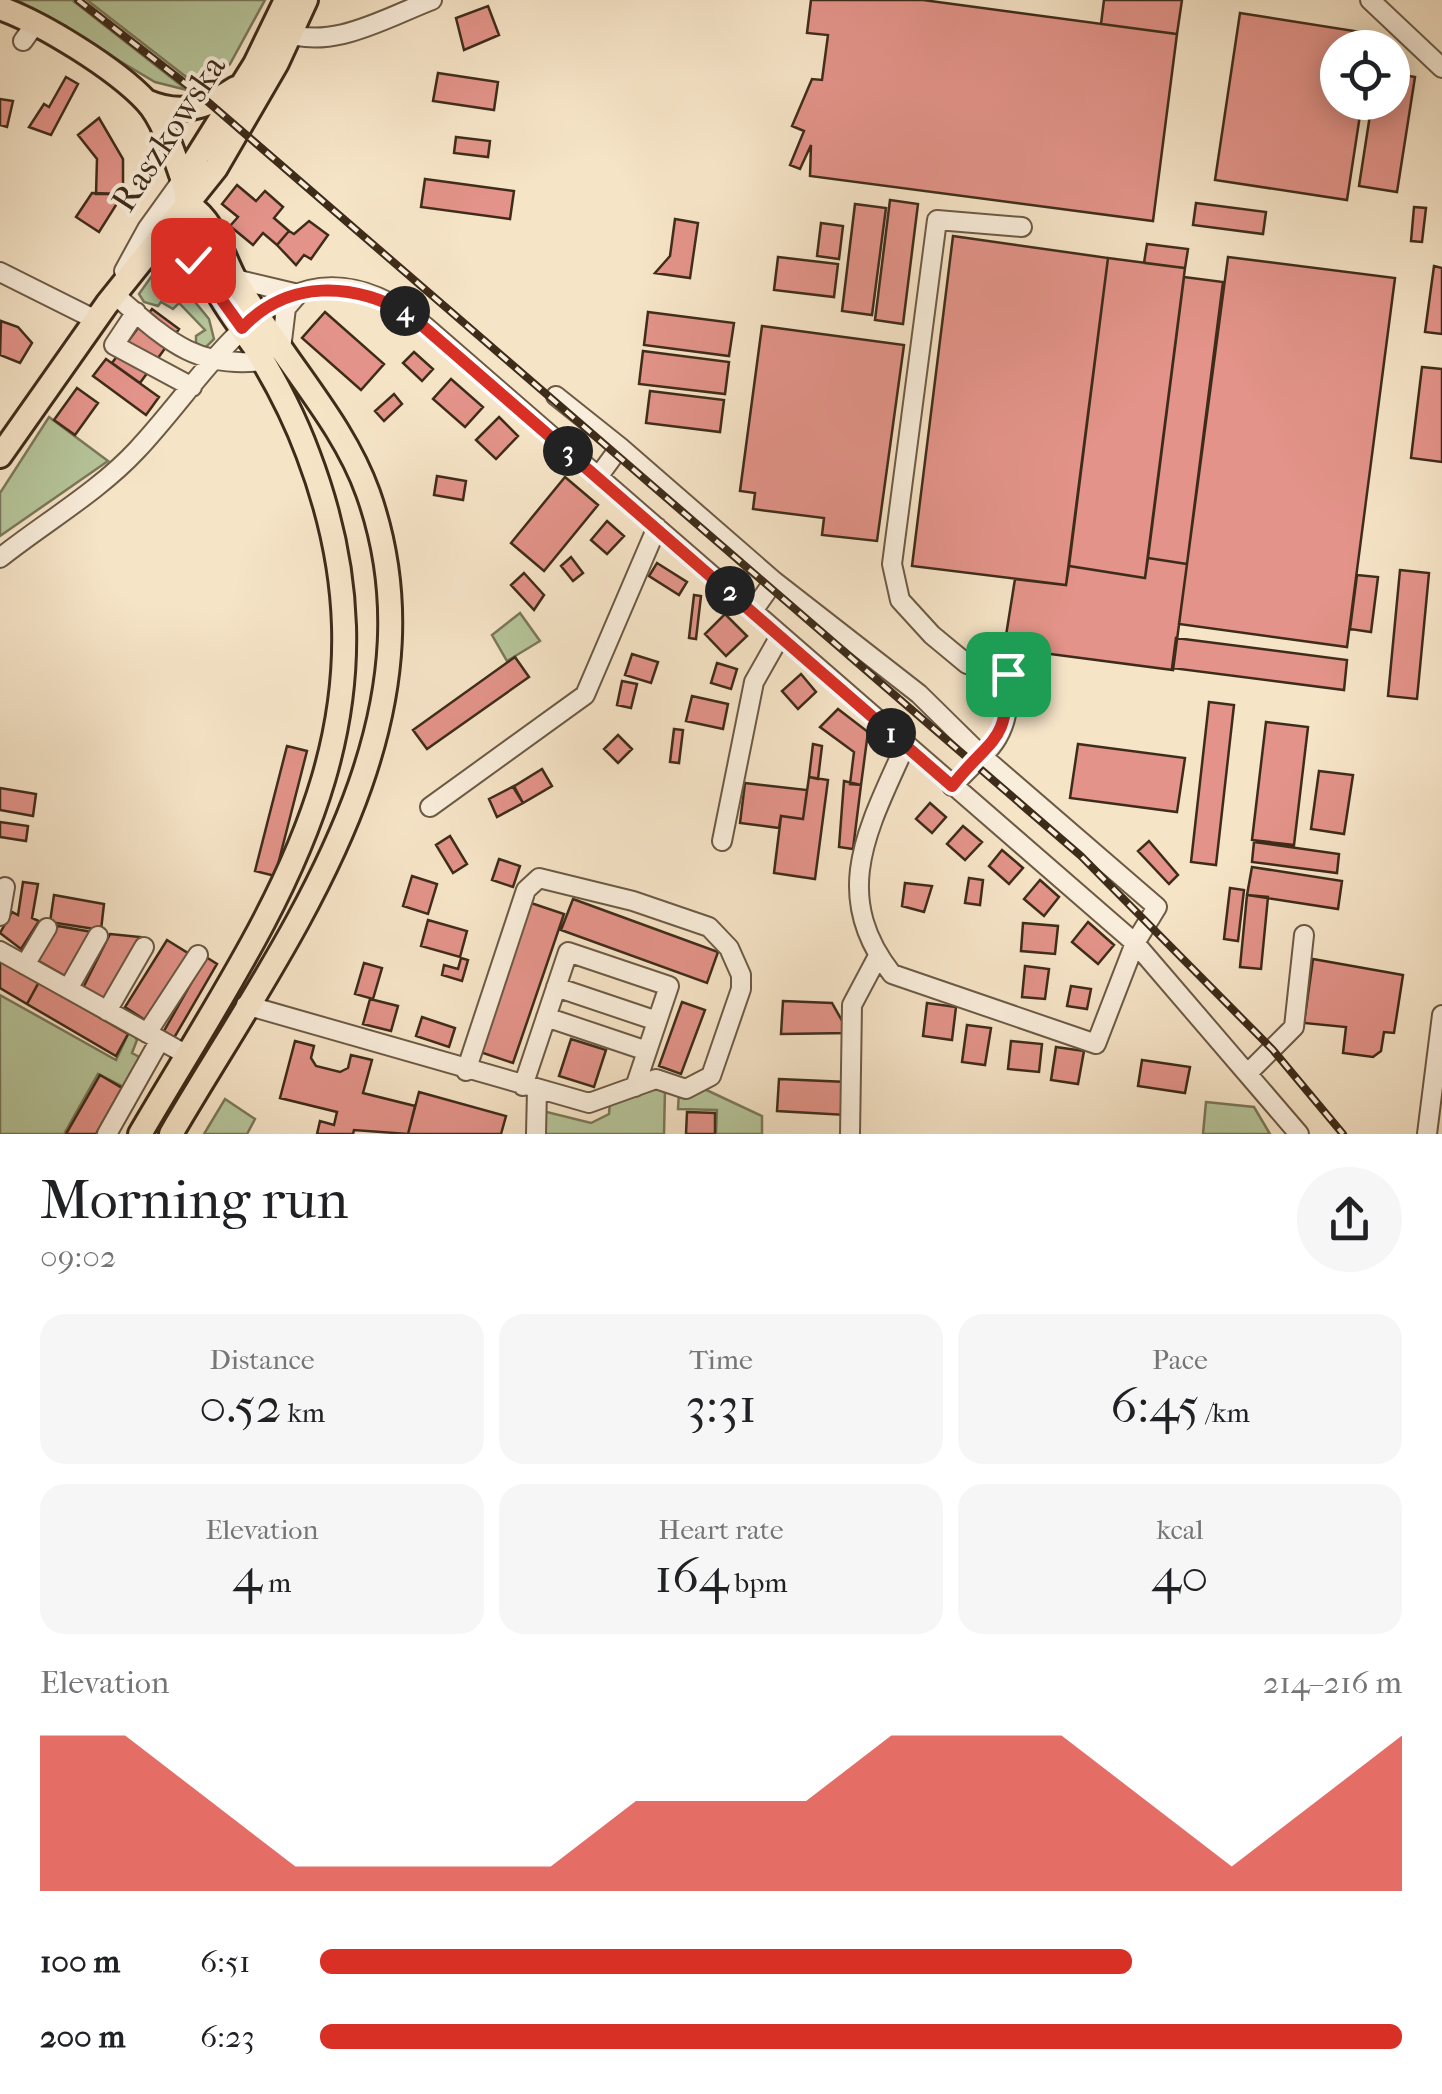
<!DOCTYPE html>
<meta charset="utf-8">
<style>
:root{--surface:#fff;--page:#f6f6f6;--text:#202124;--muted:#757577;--accent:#d93025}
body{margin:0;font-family:"IM FELL French Canon",serif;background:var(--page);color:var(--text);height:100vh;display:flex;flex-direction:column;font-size:38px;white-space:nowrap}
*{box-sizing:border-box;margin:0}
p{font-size:32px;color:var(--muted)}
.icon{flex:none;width:55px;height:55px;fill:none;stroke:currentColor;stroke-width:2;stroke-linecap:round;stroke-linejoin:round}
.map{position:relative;height:1134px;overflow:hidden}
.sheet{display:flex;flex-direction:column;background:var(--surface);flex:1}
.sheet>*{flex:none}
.controls{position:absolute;left:1320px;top:30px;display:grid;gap:20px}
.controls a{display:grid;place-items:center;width:90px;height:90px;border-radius:50%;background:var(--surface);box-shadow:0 5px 25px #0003;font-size:50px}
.pin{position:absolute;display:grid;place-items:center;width:85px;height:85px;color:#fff;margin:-42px;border-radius:20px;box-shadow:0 5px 15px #0006}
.km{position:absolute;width:50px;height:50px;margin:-25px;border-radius:50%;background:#222;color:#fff;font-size:28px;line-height:50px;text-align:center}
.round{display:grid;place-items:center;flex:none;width:105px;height:105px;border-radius:52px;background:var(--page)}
.overview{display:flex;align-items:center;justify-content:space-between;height:170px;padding:0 40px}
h1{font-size:55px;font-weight:600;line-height:75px}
.metrics{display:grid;grid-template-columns:repeat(3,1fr);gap:15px;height:170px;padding:10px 40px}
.metrics div{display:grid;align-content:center;border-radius:25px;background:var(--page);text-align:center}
.metrics b{font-size:50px;font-weight:600}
.metrics small{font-size:28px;font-weight:400}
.metrics p{font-size:28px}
.chart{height:280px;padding:20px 40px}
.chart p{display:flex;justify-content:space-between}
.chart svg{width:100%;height:180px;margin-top:10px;fill:var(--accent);opacity:.7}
ul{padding:0 40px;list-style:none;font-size:32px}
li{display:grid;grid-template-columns:160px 120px 1fr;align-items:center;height:75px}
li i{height:25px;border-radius:12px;background:var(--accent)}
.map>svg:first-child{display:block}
.green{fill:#b6c59a;stroke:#7a785a;stroke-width:2.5}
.building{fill:#e39389;stroke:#3e2c1a;stroke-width:2.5}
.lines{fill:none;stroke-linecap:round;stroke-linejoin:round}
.minor-casing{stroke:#6c5a45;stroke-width:22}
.major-casing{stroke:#3e2c1a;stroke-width:28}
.minor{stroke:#f9eddb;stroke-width:18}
.major{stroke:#f6e4c7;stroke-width:22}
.rail-casing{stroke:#3e2c1a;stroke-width:8}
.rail{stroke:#f9eddb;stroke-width:4;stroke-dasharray:11;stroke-linecap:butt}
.route-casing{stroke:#fff;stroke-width:20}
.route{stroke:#d93025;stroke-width:12}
.labels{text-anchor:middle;stroke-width:8;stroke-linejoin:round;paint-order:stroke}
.street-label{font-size:35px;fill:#3e2c1a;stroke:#f9eddb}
</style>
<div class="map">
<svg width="1442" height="1134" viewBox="0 0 1442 1134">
<rect width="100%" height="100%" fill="#f6e4c7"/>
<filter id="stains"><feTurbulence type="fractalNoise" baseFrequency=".002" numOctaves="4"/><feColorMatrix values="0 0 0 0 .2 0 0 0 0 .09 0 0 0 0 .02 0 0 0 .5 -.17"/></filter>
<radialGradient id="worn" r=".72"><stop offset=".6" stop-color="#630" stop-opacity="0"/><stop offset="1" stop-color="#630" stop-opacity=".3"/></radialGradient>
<path class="green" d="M17,0h55l115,90 -32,-8z
M87,0h178l-35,64 -27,26z
M168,269l41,50 5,20 -9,9 -9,-5v-7l9,-6 -26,-27 -6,6 -12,-7 -3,4 -14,-4 -5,-8 17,-24z
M49,417l59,44 -108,75v-43z
M520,613l20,28 -33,20 -15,-26z
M0,995l116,65 14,-30 7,10 -5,13 9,5 -17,29 -26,-13 -34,60h-64z
M657,1087l8,2 -1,45h-122l1,-23 48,12 18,-9 1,-12z
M700,1087l62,29v18h-46l1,-24 -39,-1 1,-17z
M225,1099l30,20 -8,15h-43z
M1206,1102l48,5 16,27h-67z"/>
<path class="building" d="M811,0h112l254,34 -24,187 -343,-45 1,-31 -11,24 -10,-4 14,-34 -12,-5 20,-47 10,1 6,-45 -21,-2z
M1104,0h78l-5,34 -76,-10z
M488,6l11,29 -35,15 -8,-32z
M1240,13l133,21 -3,14h-32v54h24l-15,98 -132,-20z
M438,73l60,9 -4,28 -61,-9z
M1392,73l23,4 -18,115 -38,-6 13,-84h20z
M66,77l12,7 -27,51 -22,-8 15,-23 5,3z
M0,99l13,2 -6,26 -7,-2z
M99,118l24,41v35h-27l1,-35 -19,-24z
M456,137l34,4 -2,16 -34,-4z
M425,179l89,12 -4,28 -89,-12z
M237,185l19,16 9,-10 18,16 -9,11 15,13 -12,14 -14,-12 -10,12 -23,-19 8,-9 -16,-13z
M237,185l19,16 9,-10 18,16 -9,11 15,13 -12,14 -14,-12 -10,12 -23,-19 8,-9 -16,-13z
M92,193l31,1 -24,38 -23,-15z
M890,200l28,4 -15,120 -28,-4z
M1196,203l70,9 -3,22 -70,-9z
M855,204l31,4 -14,107 -30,-4z
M1414,207l12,1 -4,34 -11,-1z
M675,219l23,4 -8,55 -35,-5 15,-17z
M309,221l19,14 -17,24 -7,-4 -8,10 -19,-20 12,-14 5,3z
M821,223l22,3 -4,33 -22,-3z
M953,236l155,22 -42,327 -154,-19z
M1147,244l41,5 -3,19 -41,-5z
M778,257l60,7 -4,33 -60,-7z
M1228,257l167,21 -48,369 -168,-23z
M1108,258l77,10 -40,310 -76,-12z
M1434,266l8,2v66l-17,-2z
M1184,277l39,5 -36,282 -39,-6z
M152,309l27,20 -39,54 -28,-20z
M325,312l59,52 -23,26 -59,-52z
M648,312l86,11 -5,33 -85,-11z
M1,321l17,6 14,16 -12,20 -20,-8z
M762,326l142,19 -27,196 -55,-6 2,-17 -71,-9 2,-16 -15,-2z
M643,351l86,11 -4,32 -86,-10z
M414,352l19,17 -11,12 -19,-18z
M106,359l53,38 -13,18 -53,-39z
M1422,367l20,2v93l-31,-4z
M451,379l32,28 -18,20 -32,-28z
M77,388l21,15 -23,32 -21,-15z
M650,391l74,9 -4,32 -74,-9z
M394,394l8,10 -18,17 -9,-10z
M499,417l19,19 -22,23 -20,-19z
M437,476l29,5 -3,19 -29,-5z
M565,477l33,28 -54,66 -33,-28z
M607,521l17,15 -17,18 -16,-14z
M571,557l12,16 -10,8 -12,-15z
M1148,558l39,6 -14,106 -169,-22 11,-69 51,6 3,-19 76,12z
M657,563l30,19 -8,13 -30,-19z
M1400,570l29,3 -12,126 -29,-3z
M524,573l20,22 -10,15 -23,-25z
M1357,575l21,2 -7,55 -21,-3z
M694,595l7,1 -5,43 -7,-1z
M725,614l22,22 -21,20 -21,-22z
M1176,638l171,22 -3,30 -172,-22z
M632,654l26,8 -7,21 -26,-8z
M515,657l14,20 -102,72 -14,-19z
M717,663l20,6 -6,20 -20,-6z
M801,674l15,18 -18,17 -16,-18z
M622,681l15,3 -6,24 -14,-3z
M692,696l36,8 -5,25 -37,-8z
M1209,702l25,3 -18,160 -25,-3z
M838,709l30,23 -7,53 -11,-1 4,-32 -34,-25z
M1266,722l42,5 -14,118 -42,-5z
M674,729l9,1 -4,33 -9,-1z
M618,735l14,14 -14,14 -14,-14z
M813,744l9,2 -4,33 -9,-2z
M1078,744l107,14 -8,54 -107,-14z
M287,746l20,5 -32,125 -20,-5z
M542,769l10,17 -29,17 -10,-16z
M1319,771l34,4 -9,59 -33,-5z
M809,777l19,3 -13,99 -41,-6 7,-57 22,3z
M844,781l17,4 -8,64 -14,-2z
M745,783l62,7 -4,29 -22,-3 -2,12 -39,-5z
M514,786l9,17 -26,14 -8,-18z
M0,788l36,6 -3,22 -33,-6z
M930,803l16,14 -14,16 -16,-14z
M0,822l28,4 -2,15 -26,-4z
M963,826l19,16 -17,18 -18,-16z
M450,836l17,28 -14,9 -17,-28z
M1149,841l29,34 -9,9 -31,-33z
M1254,842l85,12 -2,19 -85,-11z
M1002,850l21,18 -14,16 -20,-18z
M499,859l21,7 -7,21 -21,-7z
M1252,867l90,14 -4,28 -91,-14z
M412,876l25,8 -9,30 -25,-8z
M969,878l14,2 -3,25 -15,-2z
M1040,880l19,17 -15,19 -20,-17z
M23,882l15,2 -6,34 7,3 -18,28 -21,-16 12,-21 6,3z
M905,883l27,3 -8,26 -22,-6z
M1230,888l14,2 -6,51 -14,-2z
M54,895l50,9 -3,26 -51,-8z
M1247,895l21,2 -7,72 -21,-2z
M573,899l145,53 -11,31 -146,-53z
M531,903l33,11 -51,149 -33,-11z
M428,920l39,11 -7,26 -39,-11z
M1088,922l26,23 -16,19 -26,-22z
M1023,923l35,3 -3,28 -34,-3z
M58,926l34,6 -27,44 -28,-16z
M110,934l30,3 -37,63 -20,-12z
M167,940l24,15 -43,67 -23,-15z
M206,957l11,7 -43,74 -10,-7z
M461,958l7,2 -6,21 -20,-6 2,-10 14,4z
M0,959l39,23 -12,22 -27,-16z
M1313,959l90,16 -9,58 -10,-1 -3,19 -8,6 -30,-4 3,-26 -42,-4z
M364,963l18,5 -9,31 -18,-5z
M1025,966l24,3 -4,30 -23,-2z
M39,982l89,52 -12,22 -89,-52z
M1071,986l20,3 -4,20 -20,-3z
M370,999l28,7 -7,25 -28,-7z
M783,1001l49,2 17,30 -68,1z
M682,1002l23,8 -24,64 -22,-8z
M927,1003l29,4 -4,33 -29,-4z
M422,1017l33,11 -6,19 -33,-11z
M967,1025l24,3 -6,37 -23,-3z
M571,1039l35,11 -12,37 -35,-11z
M295,1041l19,5 -3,12 5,8 24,6 8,-4 3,-13 21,5 -9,33 52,13 -7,28 -54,-4 -1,4h-36l3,-13 14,4 3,-13 -57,-14z
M1011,1041l31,3 -3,28 -31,-3z
M1056,1047l28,4 -6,33 -27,-4z
M1142,1060l48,7 -5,26 -47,-7z
M100,1075l22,13 -26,46h-30z
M779,1079l68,3 -1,33 -69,-4z
M419,1092l87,24 -5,18h-93z
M687,1112l28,1v21h-29z"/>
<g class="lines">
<defs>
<path id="minor" d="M1370,0l72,68
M281,31c49,21 104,-13 151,-31
M23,41l13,-18
M124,271l23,-42 36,-50
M0,272l96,48
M235,279l59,14
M115,295c50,43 78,74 148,66
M136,312l-22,33 78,42
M281,349l5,-41 13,-15
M556,396l64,51
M598,477l22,-30 154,134
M0,558c44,-35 99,-67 137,-108 83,-88 151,-234 289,-123l709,616 164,191
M753,611l21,-30 145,113 63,62c31,-27 27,-63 26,-102
M1008,674l-41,-10 -35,-29 -32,-35 -8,-36 45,-344 85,7
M905,746c-36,81 -76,148 -13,228l204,70 39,-101 22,-36 -175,-151 -30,30
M430,807l155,-112 72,-168
M722,841l32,-159 26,-46
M0,916l5,-29
M0,951l187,104
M25,965l22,-37
M556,987l101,34
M68,989l30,-53
M246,1005l343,98 67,-24 30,10 25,-13 30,-87v-14l-12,-27 -20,-21 -76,-26 -94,-23 -13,12 -60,181
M107,1011l37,-64
M546,1017l101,34
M147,1033l51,-78
M1249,1072l45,-45 10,-92
M523,1086l45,-134 101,34 -34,101
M107,1134l53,-94
M536,1134l1,-44
M850,1134l2,-129 26,-49
M1427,1134l15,-119"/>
<path id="major" d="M0,8c42,15 115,60 146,93 17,18 27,51 35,74 6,15 5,30 8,44 4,21 15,45 24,64 10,22 27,43 41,63 21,34 40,70 54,108 104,274 -36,455 -168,680
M146,101c34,15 60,7 90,-13
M183,179l72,-115 31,-64
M0,456l107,-152 109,-136 61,-105 29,-63
M171,1134c112,-192 280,-406 197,-641 -19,-53 -54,-97 -86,-143 -16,-22 -32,-45 -46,-69 -15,-27 -20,-59 -47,-76"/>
</defs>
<use href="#minor" class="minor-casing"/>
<use href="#major" class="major-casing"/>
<use href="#minor" class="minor"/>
<use href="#major" class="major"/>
<defs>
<path id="rail" d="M78,0l122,95 881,761 192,194 70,84"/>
</defs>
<use href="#rail" class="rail-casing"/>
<use href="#rail" class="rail"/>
</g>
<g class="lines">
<defs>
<path id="route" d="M193,260l49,68c46,-49 111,-46 167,-14l543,472c40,-51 55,-39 56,-112"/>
</defs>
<use href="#route" class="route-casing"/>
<use href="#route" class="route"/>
</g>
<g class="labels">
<g class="street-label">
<text transform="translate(168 133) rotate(-57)" y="12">Raszkowska</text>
</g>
</g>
<rect width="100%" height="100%" filter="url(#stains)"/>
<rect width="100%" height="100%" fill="url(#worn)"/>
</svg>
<div class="controls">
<a><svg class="icon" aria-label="locate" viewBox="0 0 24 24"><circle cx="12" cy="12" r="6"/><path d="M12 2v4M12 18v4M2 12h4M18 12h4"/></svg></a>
</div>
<div class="pin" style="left:1008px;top:674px;background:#1e9e55"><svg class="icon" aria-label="arrive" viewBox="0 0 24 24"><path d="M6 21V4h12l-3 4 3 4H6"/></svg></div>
<div class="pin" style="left:193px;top:260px;background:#d93025"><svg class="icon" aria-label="check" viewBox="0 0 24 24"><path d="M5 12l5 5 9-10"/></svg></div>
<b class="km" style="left:891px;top:733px">1</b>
<b class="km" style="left:730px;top:591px">2</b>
<b class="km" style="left:568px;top:451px">3</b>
<b class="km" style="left:405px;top:311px">4</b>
</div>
<section class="sheet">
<div class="overview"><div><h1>Morning run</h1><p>09:02</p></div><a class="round"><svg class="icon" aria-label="share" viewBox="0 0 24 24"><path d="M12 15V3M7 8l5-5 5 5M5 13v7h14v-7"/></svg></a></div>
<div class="metrics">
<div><p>Distance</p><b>0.52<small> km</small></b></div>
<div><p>Time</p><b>3:31</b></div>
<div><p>Pace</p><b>6:45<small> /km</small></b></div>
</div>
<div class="metrics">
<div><p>Elevation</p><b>4<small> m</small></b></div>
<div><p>Heart rate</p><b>164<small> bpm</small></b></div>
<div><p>kcal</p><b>40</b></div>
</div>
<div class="chart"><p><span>Elevation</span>214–216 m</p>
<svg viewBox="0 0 160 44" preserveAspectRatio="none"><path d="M0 44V6L10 6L20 22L30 38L40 38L50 38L60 38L70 22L80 22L90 22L100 6L110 6L120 6L130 22L140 38L150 22L160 6V44z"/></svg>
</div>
<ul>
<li><b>100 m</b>6:51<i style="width:75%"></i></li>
<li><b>200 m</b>6:23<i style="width:100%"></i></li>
</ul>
</section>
